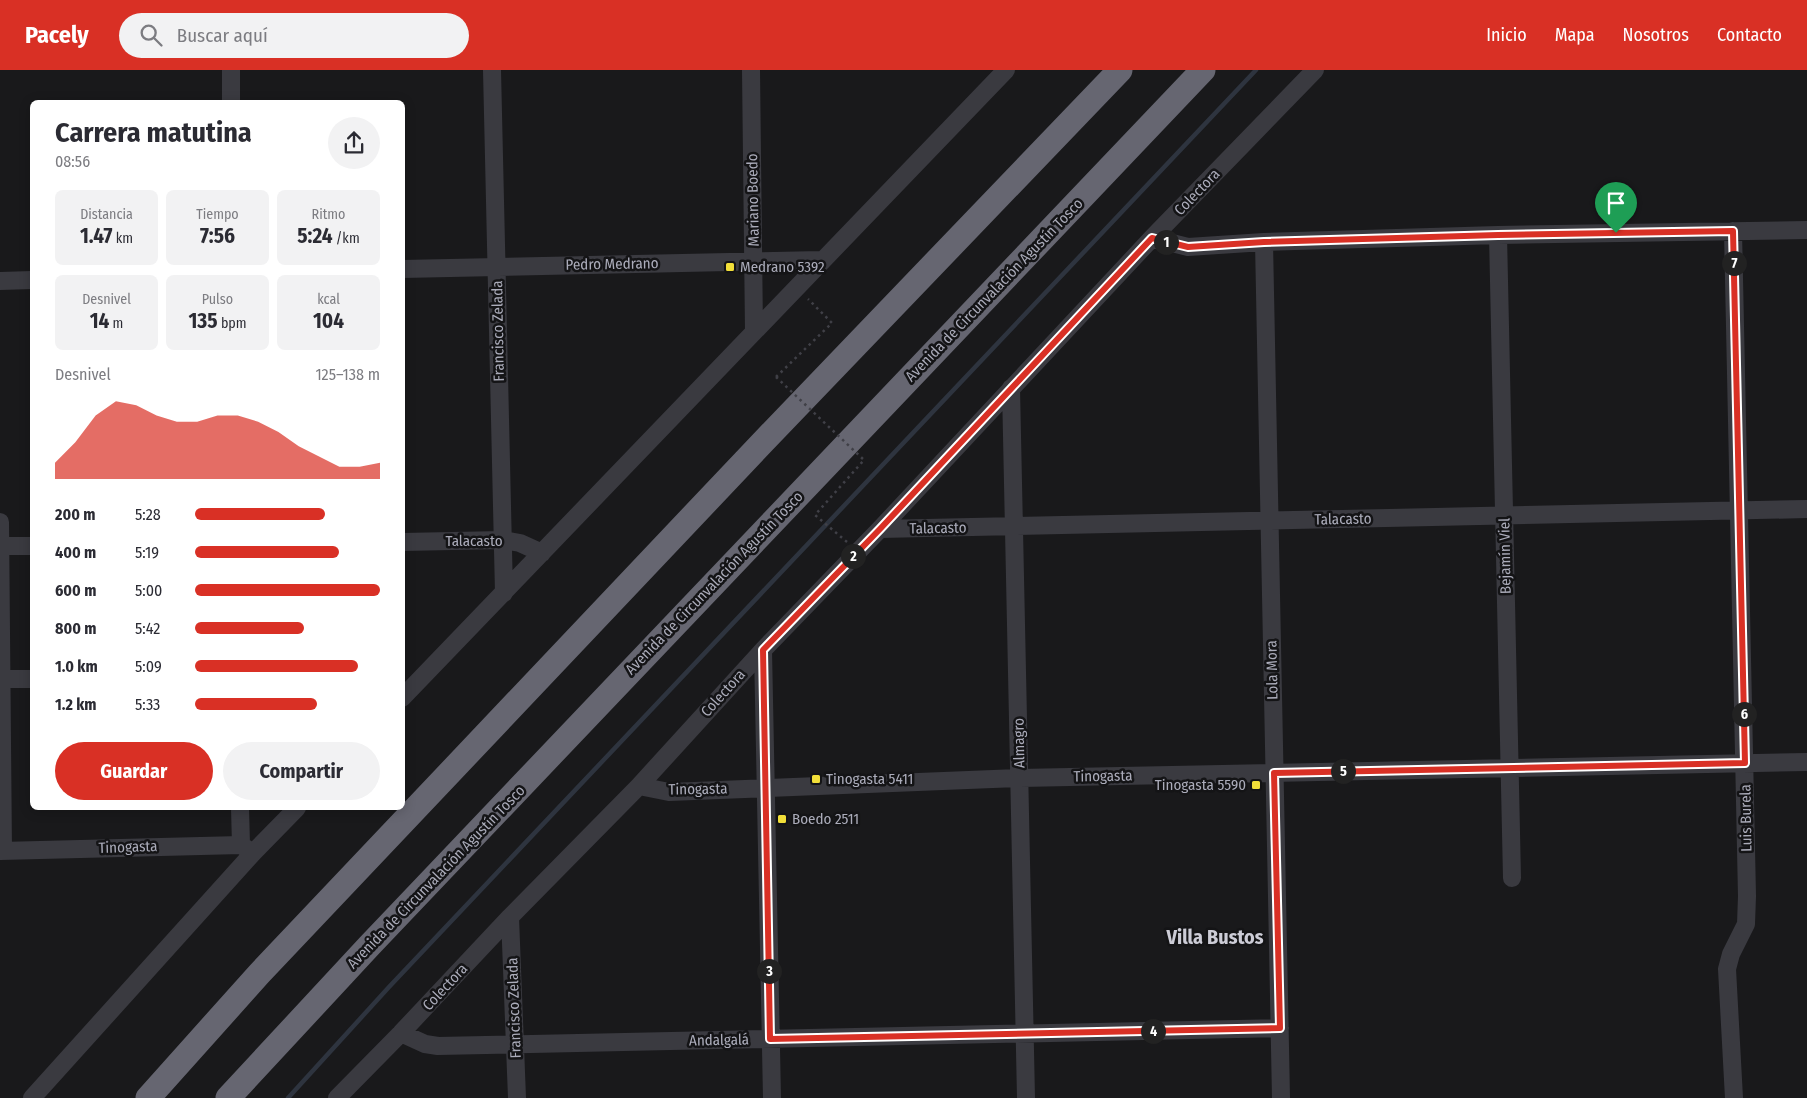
<!DOCTYPE html>
<html lang="es">
<meta charset="utf-8">
<style>
:root{--surface:#fff;--page:#f2f2f3;--text:#2b2b33;--muted:#7c7c81;--accent:#d93025}
body{margin:0;font-family:"Fira Sans Condensed",sans-serif;background:var(--page);color:var(--text);height:100vh;display:flex;flex-direction:column;font-size:19px;white-space:nowrap}
*{box-sizing:border-box;margin:0}
p{font-size:16px;color:var(--muted)}
.icon{flex:none;width:28px;height:28px;fill:none;stroke:currentColor;stroke-width:2;stroke-linecap:round;stroke-linejoin:round}
.map{position:relative;flex:1;overflow:hidden}
.details{position:absolute;left:30px;top:30px;width:375px;height:710px;display:flex;flex-direction:column;background:var(--surface);border-radius:8px;box-shadow:0 2px 12px #0003}
.details>*{flex:none}
.pin{position:absolute;display:grid;place-items:center;width:42px;height:42px;color:#fff;margin:-51px -21px;border-radius:50% 50% 50% 0;rotate:-45deg;box-shadow:0 0 5px #0007}
.pin .icon{rotate:45deg}
.km{position:absolute;width:25px;height:25px;margin:-12px;border-radius:50%;background:#222;color:#fff;font-size:14px;line-height:25px;text-align:center}
.round{display:grid;place-items:center;flex:none;width:52px;height:52px;border-radius:26px;background:var(--page)}
.headline{display:flex;align-items:center;justify-content:space-between;height:85px;padding:0 25px}
h1{font-size:28px;font-weight:700;line-height:38px}
.figures{display:grid;grid-template-columns:repeat(3,1fr);gap:8px;height:85px;padding:5px 25px}
.figures div{display:grid;align-content:center;border-radius:8px;background:var(--page);text-align:center}
.figures b{font-size:21px;font-weight:700}
.figures small{font-size:14px;font-weight:400}
.figures p{font-size:14px}
.chart{height:140px;padding:10px 25px}
.chart p{display:flex;justify-content:space-between}
.chart svg{width:100%;height:90px;margin-top:5px;fill:var(--accent);opacity:.7}
.button{display:flex;gap:10px;margin-top:auto;padding:10px 25px}
.button a{flex:1;height:58px;border-radius:30px;background:var(--accent);color:#fff;font-size:20px;font-weight:700;line-height:58px;text-align:center}
.button a+a{background:var(--page);color:var(--text)}
ul{padding:0 25px;list-style:none;font-size:16px}
li{display:grid;grid-template-columns:80px 60px 1fr;align-items:center;height:38px}
li i{height:12px;border-radius:6px;background:var(--accent)}
header{display:flex;align-items:center;gap:30px;box-sizing:border-box;height:70px;padding:0 25px;background:var(--accent);color:#fff}
header strong{font-size:24px}
nav{display:flex;gap:28px;margin-inline-start:auto;font-size:18px}
.search{width:350px;height:45px;background:var(--page);display:flex;align-items:center;gap:12px;box-sizing:border-box;padding:0 18px;border-radius:28px;color:var(--muted);font-size:19px}
.map>svg:first-child{display:block}
.lines{fill:none;stroke-linecap:round;stroke-linejoin:round}
.stream{stroke:#2e343f;stroke-width:4.5}
.path{stroke:#404047;stroke-width:2.5;stroke-dasharray:2.5 4;stroke-linecap:butt}
.minor{stroke:#3a3a40;stroke-width:18}
.highway{stroke:#666671;stroke-width:25}
.path-bridge{stroke:#404047;stroke-width:2.5;stroke-dasharray:2.5 4;stroke-linecap:butt}
.route-casing{stroke:#fff;stroke-width:10}
.route{stroke:#d93025;stroke-width:6}
.poi-dot{fill:#f2df39;stroke:#141416;stroke-width:2}
.labels{text-anchor:middle;stroke-width:5;stroke-linejoin:round;paint-order:stroke}
.street-label{font-size:15px;fill:#abacba;stroke:#141416}
.poi-label{font-size:15px;fill:#abacba;stroke:#141416;text-anchor:start}
.district-label{font-size:20px;font-weight:bold;fill:#ccccd6;stroke:#141416}
</style>
<header>
<strong>Pacely</strong>
<div class="search"><svg class="icon" aria-label="search" viewBox="0 0 24 24"><circle cx="10" cy="10" r="6"/><path d="M15 15l6 6"/></svg>Buscar aquí</div>
<nav><a>Inicio</a><a>Mapa</a><a>Nosotros</a><a>Contacto</a></nav>
</header>
<div class="map">
<svg width="1807" height="1028" viewBox="0 0 1807 1028">
<rect width="100%" height="100%" fill="#19191b"/>
<g class="lines">
<path class="stream" d="M288,1028l101,-111 867,-917"/>
<path class="path" d="M776,307l56,-54 -24,-24
M847,472l-32,-27 49,-55"/>
<path class="minor" d="M231,0v32
M492,0l12,523
M751,0l3,261
M1733,161l14,665 -1,28 -15,30 -4,15 7,129
M1498,165l14,643
M1152,168l36,9 76,-5 234,-7 309,-5
M1264,172l17,856
M402,199l419,-9
M0,211l32,-1
M1011,318l15,710
M0,452l3,329
M880,459l927,-20
M402,472l101,-2 17,3 22,10
M0,476h32
M763,580l9,448
M0,609h32
M402,628l604,-628
M639,716l30,6 351,-14 787,-16
M240,738l1,37
M0,781l241,-6 12,8
M510,847l7,181
M401,963l24,11 13,2 842,-18
M32,1028l221,-245 44,-45
M337,1028l64,-65 109,-116 129,-131 124,-136 117,-121 272,-291 163,-168"/>
<path class="highway" d="M148,1028l111,-124 502,-530 359,-374
M228,1028l141,-152 834,-876"/>
<path class="path-bridge" d="M776,307l88,83"/>
</g>
<g class="lines">
<defs>
<path id="route" d="M1733,161l12,532 -471,10 6,255 -510,11 -7,-389 117,-121 272,-291 36,9 76,-5 234,-7z"/>
</defs>
<use href="#route" class="route-casing"/>
<use href="#route" class="route"/>
</g>
<g class="poi-dot">
<rect x="725" y="192" width="10" height="10" rx="2.5"/>
<rect x="811" y="704" width="10" height="10" rx="2.5"/>
<rect x="1251" y="710" width="10" height="10" rx="2.5"/>
<rect x="777" y="744" width="10" height="10" rx="2.5"/>
</g>
<g class="labels">
<g class="street-label">
<text transform="translate(1197 122) rotate(-46)" y="5">Colectora</text>
<text transform="translate(753 130) rotate(-91)" y="5">Mariano Boedo</text>
<text transform="translate(612 194) rotate(-1)" y="5">Pedro Medrano</text>
<text transform="translate(994 220) rotate(-46)" y="5">Avenida de Circunvalación Agustín Tosco</text>
<text transform="translate(498 261) rotate(-91)" y="5">Francisco Zelada</text>
<text transform="translate(1343 449) rotate(-1)" y="5">Talacasto</text>
<text transform="translate(938 458) rotate(-1)" y="5">Talacasto</text>
<text x="474" y="476">Talacasto</text>
<text transform="translate(1505 486) rotate(-91)" y="5">Bejamín Viel</text>
<text transform="translate(714 513) rotate(-46)" y="5">Avenida de Circunvalación Agustín Tosco</text>
<text transform="translate(1272 600) rotate(-91)" y="5">Lola Mora</text>
<text transform="translate(723 623) rotate(-48)" y="5">Colectora</text>
<text transform="translate(1019 673) rotate(-91)" y="5">Almagro</text>
<text transform="translate(1103 706) rotate(-1)" y="5">Tinogasta</text>
<text transform="translate(698 719) rotate(-1)" y="5">Tinogasta</text>
<text transform="translate(1746 748) rotate(-91)" y="5">Luis Burela</text>
<text transform="translate(128 777) rotate(-2)" y="5">Tinogasta</text>
<text transform="translate(436 807) rotate(-46)" y="5">Avenida de Circunvalación Agustín Tosco</text>
<text transform="translate(445 917) rotate(-47)" y="5">Colectora</text>
<text transform="translate(514 938) rotate(-92)" y="5">Francisco Zelada</text>
<text transform="translate(719 970) rotate(-1)" y="5">Andalgalá</text>
</g>
<g class="poi-label">
<text x="740" y="202">Medrano 5392</text>
<text x="826" y="714">Tinogasta 5411</text>
<text x="1246" y="720" text-anchor="end">Tinogasta 5590</text>
<text x="792" y="754">Boedo 2511</text>
</g>
<g class="district-label">
<text x="1215" y="874">Villa Bustos</text>
</g>
</g>
</svg>
<div class="pin" style="left:1616px;top:163px;background:#1e9e55"><svg class="icon" aria-label="arrive" viewBox="0 0 24 24"><path d="M6 21V4h12l-3 4 3 4H6"/></svg></div>
<b class="km" style="left:1166px;top:172px">1</b>
<b class="km" style="left:853px;top:486px">2</b>
<b class="km" style="left:769px;top:901px">3</b>
<b class="km" style="left:1153px;top:961px">4</b>
<b class="km" style="left:1343px;top:701px">5</b>
<b class="km" style="left:1744px;top:644px">6</b>
<b class="km" style="left:1734px;top:193px">7</b>
<section class="details">
<div class="headline"><div><h1>Carrera matutina</h1><p>08:56</p></div><a class="round"><svg class="icon" aria-label="share" viewBox="0 0 24 24"><path d="M12 15V3M7 8l5-5 5 5M5 13v7h14v-7"/></svg></a></div>
<div class="figures">
<div><p>Distancia</p><b>1.47<small> km</small></b></div>
<div><p>Tiempo</p><b>7:56</b></div>
<div><p>Ritmo</p><b>5:24<small> /km</small></b></div>
</div>
<div class="figures">
<div><p>Desnivel</p><b>14<small> m</small></b></div>
<div><p>Pulso</p><b>135<small> bpm</small></b></div>
<div><p>kcal</p><b>104</b></div>
</div>
<div class="chart"><p><span>Desnivel</span>125–138 m</p>
<svg viewBox="0 0 160 44" preserveAspectRatio="none"><path d="M0 44V36L10 26L20 13L30 6L40 8L50 13L60 16L70 16L80 13L90 13L100 16L110 21L120 28L130 33L140 38L150 38L160 36V44z"/></svg>
</div>
<ul>
<li><b>200 m</b>5:28<i style="width:70%"></i></li>
<li><b>400 m</b>5:19<i style="width:78%"></i></li>
<li><b>600 m</b>5:00<i style="width:100%"></i></li>
<li><b>800 m</b>5:42<i style="width:59%"></i></li>
<li><b>1.0 km</b>5:09<i style="width:88%"></i></li>
<li><b>1.2 km</b>5:33<i style="width:66%"></i></li>
</ul>
<div class="button"><a>Guardar</a><a>Compartir</a></div>
</section>
</div>
